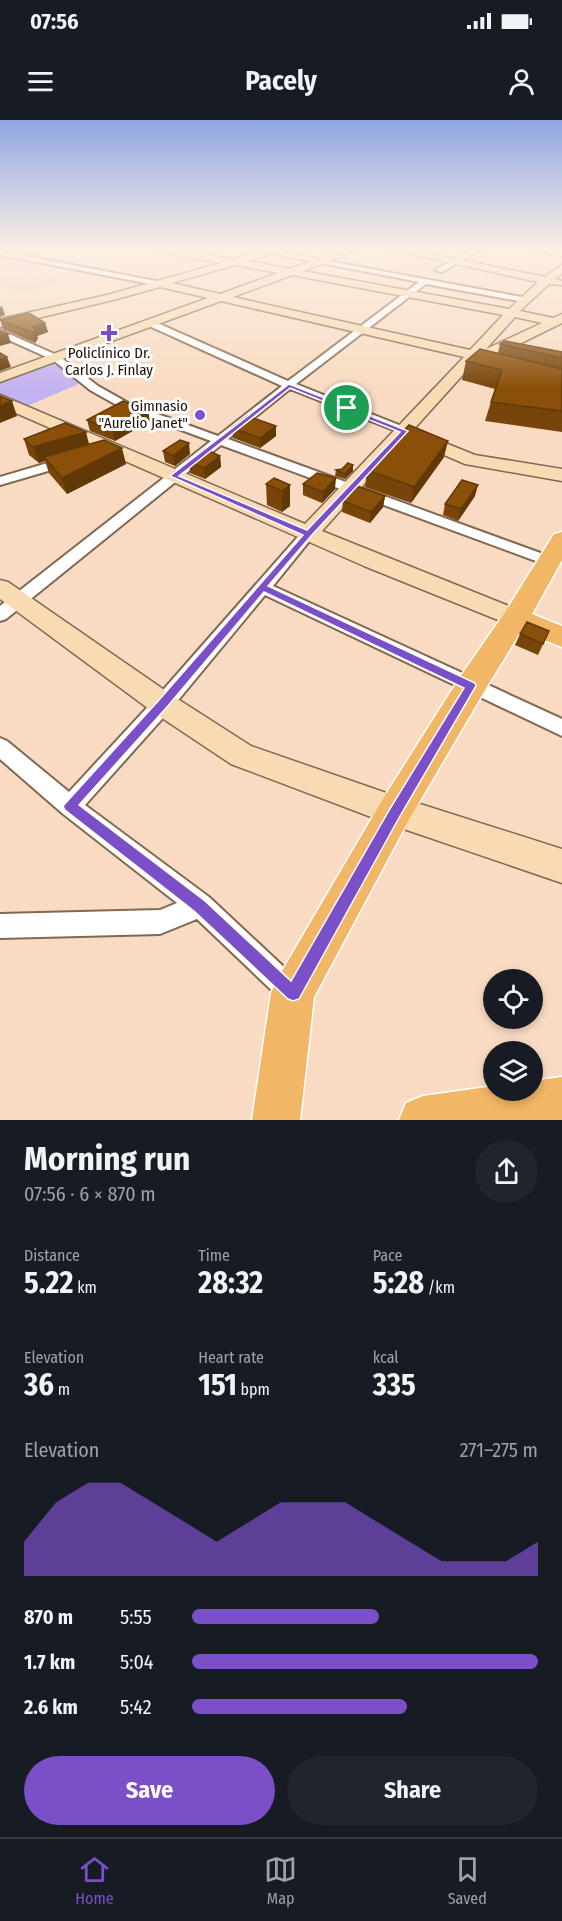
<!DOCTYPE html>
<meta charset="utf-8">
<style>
:root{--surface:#171b24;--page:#20242c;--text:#f1f3f6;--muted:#9ea1a6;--line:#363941;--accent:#7b4fc8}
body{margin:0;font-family:"Fira Sans Condensed",sans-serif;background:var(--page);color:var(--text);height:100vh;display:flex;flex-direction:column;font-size:22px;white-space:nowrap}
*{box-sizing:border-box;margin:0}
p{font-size:20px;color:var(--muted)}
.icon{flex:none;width:33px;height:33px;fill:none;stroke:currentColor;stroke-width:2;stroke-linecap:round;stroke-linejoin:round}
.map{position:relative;height:1000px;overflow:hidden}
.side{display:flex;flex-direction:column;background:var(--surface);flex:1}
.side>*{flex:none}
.controls{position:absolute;left:483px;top:849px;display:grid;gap:12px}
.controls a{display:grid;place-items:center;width:60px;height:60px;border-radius:50%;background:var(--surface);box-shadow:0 3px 9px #0003;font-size:30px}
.pin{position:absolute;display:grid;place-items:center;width:51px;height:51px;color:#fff;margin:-26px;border:3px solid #fff;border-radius:50%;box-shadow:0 2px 6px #0007}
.round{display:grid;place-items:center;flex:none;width:63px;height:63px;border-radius:32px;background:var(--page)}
.overview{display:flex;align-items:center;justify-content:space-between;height:102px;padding:0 24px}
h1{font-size:33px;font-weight:700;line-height:45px}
.metrics{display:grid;grid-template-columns:repeat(3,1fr);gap:9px;height:102px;padding:6px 24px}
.metrics div{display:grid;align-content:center}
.metrics b{font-size:30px;font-weight:700}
.metrics small{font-size:16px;font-weight:400}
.metrics p{font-size:16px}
.chart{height:168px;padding:12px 24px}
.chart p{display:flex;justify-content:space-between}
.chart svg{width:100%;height:108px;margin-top:6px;fill:var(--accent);opacity:.7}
.cta{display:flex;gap:12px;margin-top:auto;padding:12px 24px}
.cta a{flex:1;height:69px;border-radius:36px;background:var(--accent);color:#fff;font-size:24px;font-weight:700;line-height:69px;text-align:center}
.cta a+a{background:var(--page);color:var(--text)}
ul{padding:0 24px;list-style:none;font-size:20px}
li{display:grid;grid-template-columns:96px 72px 1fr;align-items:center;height:45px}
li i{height:15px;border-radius:8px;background:var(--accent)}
.status{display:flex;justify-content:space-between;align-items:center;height:42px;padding:0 30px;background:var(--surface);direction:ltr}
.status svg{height:16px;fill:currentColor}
header{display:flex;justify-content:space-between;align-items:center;height:78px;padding:0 24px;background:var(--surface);font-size:27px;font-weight:700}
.tab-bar{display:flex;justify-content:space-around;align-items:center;height:84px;border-top:2px solid var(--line);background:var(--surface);font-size:16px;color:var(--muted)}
.tab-bar a{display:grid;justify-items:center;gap:3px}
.tab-bar .selected{color:var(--accent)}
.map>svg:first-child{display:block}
.built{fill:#f1ceb1}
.green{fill:#c3b2f1}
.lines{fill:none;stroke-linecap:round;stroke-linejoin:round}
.street-casing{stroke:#816852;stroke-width:4}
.secondary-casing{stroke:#816852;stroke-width:3}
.primary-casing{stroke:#fff;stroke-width:3}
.street{fill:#fff;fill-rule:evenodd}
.secondary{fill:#f8dbb2;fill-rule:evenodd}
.primary{fill:#f1b766;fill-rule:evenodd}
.wall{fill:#774509}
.shaded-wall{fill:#613807}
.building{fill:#8a500a;stroke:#613807;stroke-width:1.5}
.route{fill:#7b4fc8;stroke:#fff;stroke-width:1.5;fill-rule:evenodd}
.poi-dot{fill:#7b4fc8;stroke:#fff;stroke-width:2}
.labels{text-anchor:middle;stroke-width:6;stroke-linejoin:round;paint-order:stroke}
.far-poi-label{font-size:15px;fill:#1b1108;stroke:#fff}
</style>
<div class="status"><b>07:56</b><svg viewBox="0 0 49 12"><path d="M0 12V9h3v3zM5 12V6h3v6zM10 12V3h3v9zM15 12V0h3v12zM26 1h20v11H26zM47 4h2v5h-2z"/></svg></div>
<header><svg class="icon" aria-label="menu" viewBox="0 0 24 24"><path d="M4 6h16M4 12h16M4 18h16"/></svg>Pacely<svg class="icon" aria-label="person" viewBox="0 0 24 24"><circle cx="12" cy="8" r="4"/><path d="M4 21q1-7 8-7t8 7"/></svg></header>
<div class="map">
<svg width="562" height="1000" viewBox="0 0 562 1000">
<rect width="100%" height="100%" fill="#f8dbc2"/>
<path class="built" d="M29,154l27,7 -30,12 -26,-8v-6l8,-3 10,2z"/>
<path class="green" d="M53,243l28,20 -56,24 -25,-11v-14z"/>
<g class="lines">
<defs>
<path id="street" d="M249,129h14l264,49 1,2 -4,2 -98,-18 -130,100 113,45v4h-8l-111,-44 -62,50 326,119 2,3 -2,3h-10l-323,-119 -215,174 -6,2v-15l211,-165 -89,-33 -32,-18 -37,-30 -53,-24v-6l59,26 39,30 32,18 88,32 64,-50 -135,-61v-4h6l135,60 131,-99z
M473,129h8l-39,23 -7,-2z
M532,129l30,3v4l-27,-5z
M0,131l161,31 4,2 -4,2 -161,-31z
M68,337l4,1v6l-72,21v-8z
M308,410l7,4 -42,52 289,133v17l-297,-141 -95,115 -85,95 124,92 93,87 4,9 -4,9 -9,4 -9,-4 -87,-83 -37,15 -160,4v-24l160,-4 17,-7 -115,-90 -62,-54v-21l7,3 62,51 87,-94 147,-167z"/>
<path id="secondary" d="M154,129h22l58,10 35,-10h16l-37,12 42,8 55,-20h14l-56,22 206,38 29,-27 -151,-33h19l139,28 17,-12v8l-7,6 7,2v4l-13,-1 -29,27 33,7 9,-4v9l-65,32 -19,3 -156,173 202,81 4,6 -4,6 -8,3 -8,-3 -144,-58 -364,-160v-11l5,2 300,127 159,-167 -243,-56 -221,81v-9l208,-75 -48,-11 -47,13 -113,27v-8l107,-24 114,-32 -62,-11zM235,145l43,8 -58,21 -48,-11zM292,155l211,40 -33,35 -237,-53zM515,197l27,6 -56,26z
M418,312l57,23 87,14v12l-97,-17 -53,-23 -2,-4 2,-4z
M0,460l8,2 165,114 78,50 144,50 167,53v34l-167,-57 -164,-62 -78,-52 -153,-113z"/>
<path id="primary" d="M562,412v28l-30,54 30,12v21l-41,-16 -39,64 -75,128 -93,174 -14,123h-48l19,-127 7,-15 105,-179 77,-122 46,-66 48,-77z
M562,957v43h-163l7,-17 17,-7 71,-10v4h38v-9z"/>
</defs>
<use href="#street" class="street-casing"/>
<use href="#secondary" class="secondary-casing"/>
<use href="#primary" class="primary-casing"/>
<use href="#street" class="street"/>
<use href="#secondary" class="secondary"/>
<use href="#primary" class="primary"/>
</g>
<path class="wall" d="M0,199l45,4 3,9 -11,4 1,2 -3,5 -32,-14z
M500,224l62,8v80l-77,-11 10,-32 -33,-9 4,-19 32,-8z
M148,291l2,10 -35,20 -25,-10 -3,-11z
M276,306v10l-16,12 -27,-10 -1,-10z
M24,319l65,5 37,20 -59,30 -18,-21 -4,-12 -6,2 -10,-8z
M163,331l27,3 -15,12 -10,-4z
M220,336l1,11 -16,12 -15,-6 -1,-11z
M444,337l-33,46 -46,-16 2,-17z
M342,349l11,2 -8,8 -10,-3 1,-6z
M266,364l24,1v21l-8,6 -15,-7z
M303,364l32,5 -13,14 -19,-8z
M385,376l-2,11 -13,16 -28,-11 1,-11z
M475,376l-17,25 -15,-6 2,-11z
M549,511l-11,24 -23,-10 5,-11z"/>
<path class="shaded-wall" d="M2,186l3,9 -5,2v-10z
M45,203l3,9 -11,4 1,2 -3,5 -2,-10v-6z
M8,214l3,9 -11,3v-10z
M7,237l4,10 -11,4v-11z
M12,281l5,15 -17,7v-17z
M148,291l2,10 -35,20 -2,-10z
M276,306v10l-16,12v-10z
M86,312l4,16 -46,9 1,4 -6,2 -6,-16z
M448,321l-4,16 -33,46 3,-16z
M189,323l1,11 -15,12 -2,-10z
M122,328l4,16 -59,30 -5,-16z
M220,336l1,11 -16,12 -1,-11z
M353,345v6l-8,8v-5z
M336,358l-1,11 -13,14 1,-11z
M290,365v21l-8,6v-21z
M478,365l-3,11 -17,25 3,-12z
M385,376l-2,11 -13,16 1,-11z"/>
<path class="building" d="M29,193l16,10 -12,4 2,2 -2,4 -33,-13z
M0,211l8,3 -8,2z
M505,221l57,11v6l-62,-14z
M480,229l82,20v42l-71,-9 11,-32 -36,-9z
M0,233l7,4 -7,3z
M0,276l12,5 -12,5z
M123,281l25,10 -35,20 -26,-11z
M247,296l29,10 -16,12 -28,-10z
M65,303l21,9 -53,15 -9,-8z
M409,305l39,16 -34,46 -47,-17z
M104,320l18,8 -60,30 -18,-21z
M180,320l9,3 -16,13 -10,-5z
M205,329l15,7 -16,12 -15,-6z
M348,343l5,2 -8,9 -9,-4 6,-1z
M317,353l19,5 -13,14 -20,-8z
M274,358l16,7 -8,6 -16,-7z
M462,360l16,5 -17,24 -16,-5z
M357,366l28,10 -14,16 -28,-11z
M527,502l22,9 -6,13 -23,-10z"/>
<linearGradient id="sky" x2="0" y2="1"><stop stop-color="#8fa7e4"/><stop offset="0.48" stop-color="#fcefe4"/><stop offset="1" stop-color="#fcefe4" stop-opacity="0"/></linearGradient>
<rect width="562" height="269" fill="url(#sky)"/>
<path class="route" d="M289,264l119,47 -97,105 -43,50 207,97 1,3 -76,130 -101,183 -6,2 -5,-2 -94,-88 -129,-101 -2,-4 96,-106 144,-165 -133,-59zM290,268l110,44 -93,98 -128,-54zM264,472l200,96 -73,119 -100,174 -86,-80 -126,-96 88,-98z"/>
<g class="poi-dot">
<path d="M106 204h6v6h6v6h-6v6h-6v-6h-6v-6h6z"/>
<circle cx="200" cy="295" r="6"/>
</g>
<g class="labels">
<g class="far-poi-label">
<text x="109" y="238">Policlínico Dr.<tspan x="109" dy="17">Carlos J. Finlay</tspan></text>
<text x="188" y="291" text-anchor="end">Gimnasio<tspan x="188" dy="17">"Aurelio Janet"</tspan></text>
</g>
</g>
</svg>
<div class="controls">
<a><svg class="icon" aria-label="locate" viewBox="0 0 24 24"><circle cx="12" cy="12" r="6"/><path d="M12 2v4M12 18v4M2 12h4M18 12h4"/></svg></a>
<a><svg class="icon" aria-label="layers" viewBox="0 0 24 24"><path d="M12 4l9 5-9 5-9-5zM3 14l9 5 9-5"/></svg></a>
</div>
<div class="pin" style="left:347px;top:288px;background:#1e9e55"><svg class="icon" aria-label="arrive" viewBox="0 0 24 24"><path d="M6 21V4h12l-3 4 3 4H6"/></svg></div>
</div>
<section class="side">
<div class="overview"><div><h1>Morning run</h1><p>07:56 · 6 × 870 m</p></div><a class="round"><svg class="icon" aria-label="share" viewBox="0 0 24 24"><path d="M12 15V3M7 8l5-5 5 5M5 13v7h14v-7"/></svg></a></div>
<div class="metrics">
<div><p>Distance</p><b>5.22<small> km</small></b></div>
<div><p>Time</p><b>28:32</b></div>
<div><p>Pace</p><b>5:28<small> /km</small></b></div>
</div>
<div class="metrics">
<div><p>Elevation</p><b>36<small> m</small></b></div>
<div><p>Heart rate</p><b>151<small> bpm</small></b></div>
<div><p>kcal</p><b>335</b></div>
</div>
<div class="chart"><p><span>Elevation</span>271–275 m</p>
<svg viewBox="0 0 160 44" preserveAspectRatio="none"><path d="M0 44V30L10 14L20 6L30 6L40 14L50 22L60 30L70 22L80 14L90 14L100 14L110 22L120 30L130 38L140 38L150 38L160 30V44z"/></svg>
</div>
<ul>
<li><b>870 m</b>5:55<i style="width:54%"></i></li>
<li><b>1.7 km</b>5:04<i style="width:100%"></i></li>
<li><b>2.6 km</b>5:42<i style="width:62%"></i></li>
</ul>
<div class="cta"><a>Save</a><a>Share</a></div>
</section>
<nav class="tab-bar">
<a class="selected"><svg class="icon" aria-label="home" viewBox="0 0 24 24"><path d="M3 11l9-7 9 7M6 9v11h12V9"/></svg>Home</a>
<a><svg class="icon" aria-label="map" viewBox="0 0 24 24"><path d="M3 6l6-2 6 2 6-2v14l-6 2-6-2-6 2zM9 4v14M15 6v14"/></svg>Map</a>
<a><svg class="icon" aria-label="saved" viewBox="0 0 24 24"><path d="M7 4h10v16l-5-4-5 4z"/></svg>Saved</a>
</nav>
